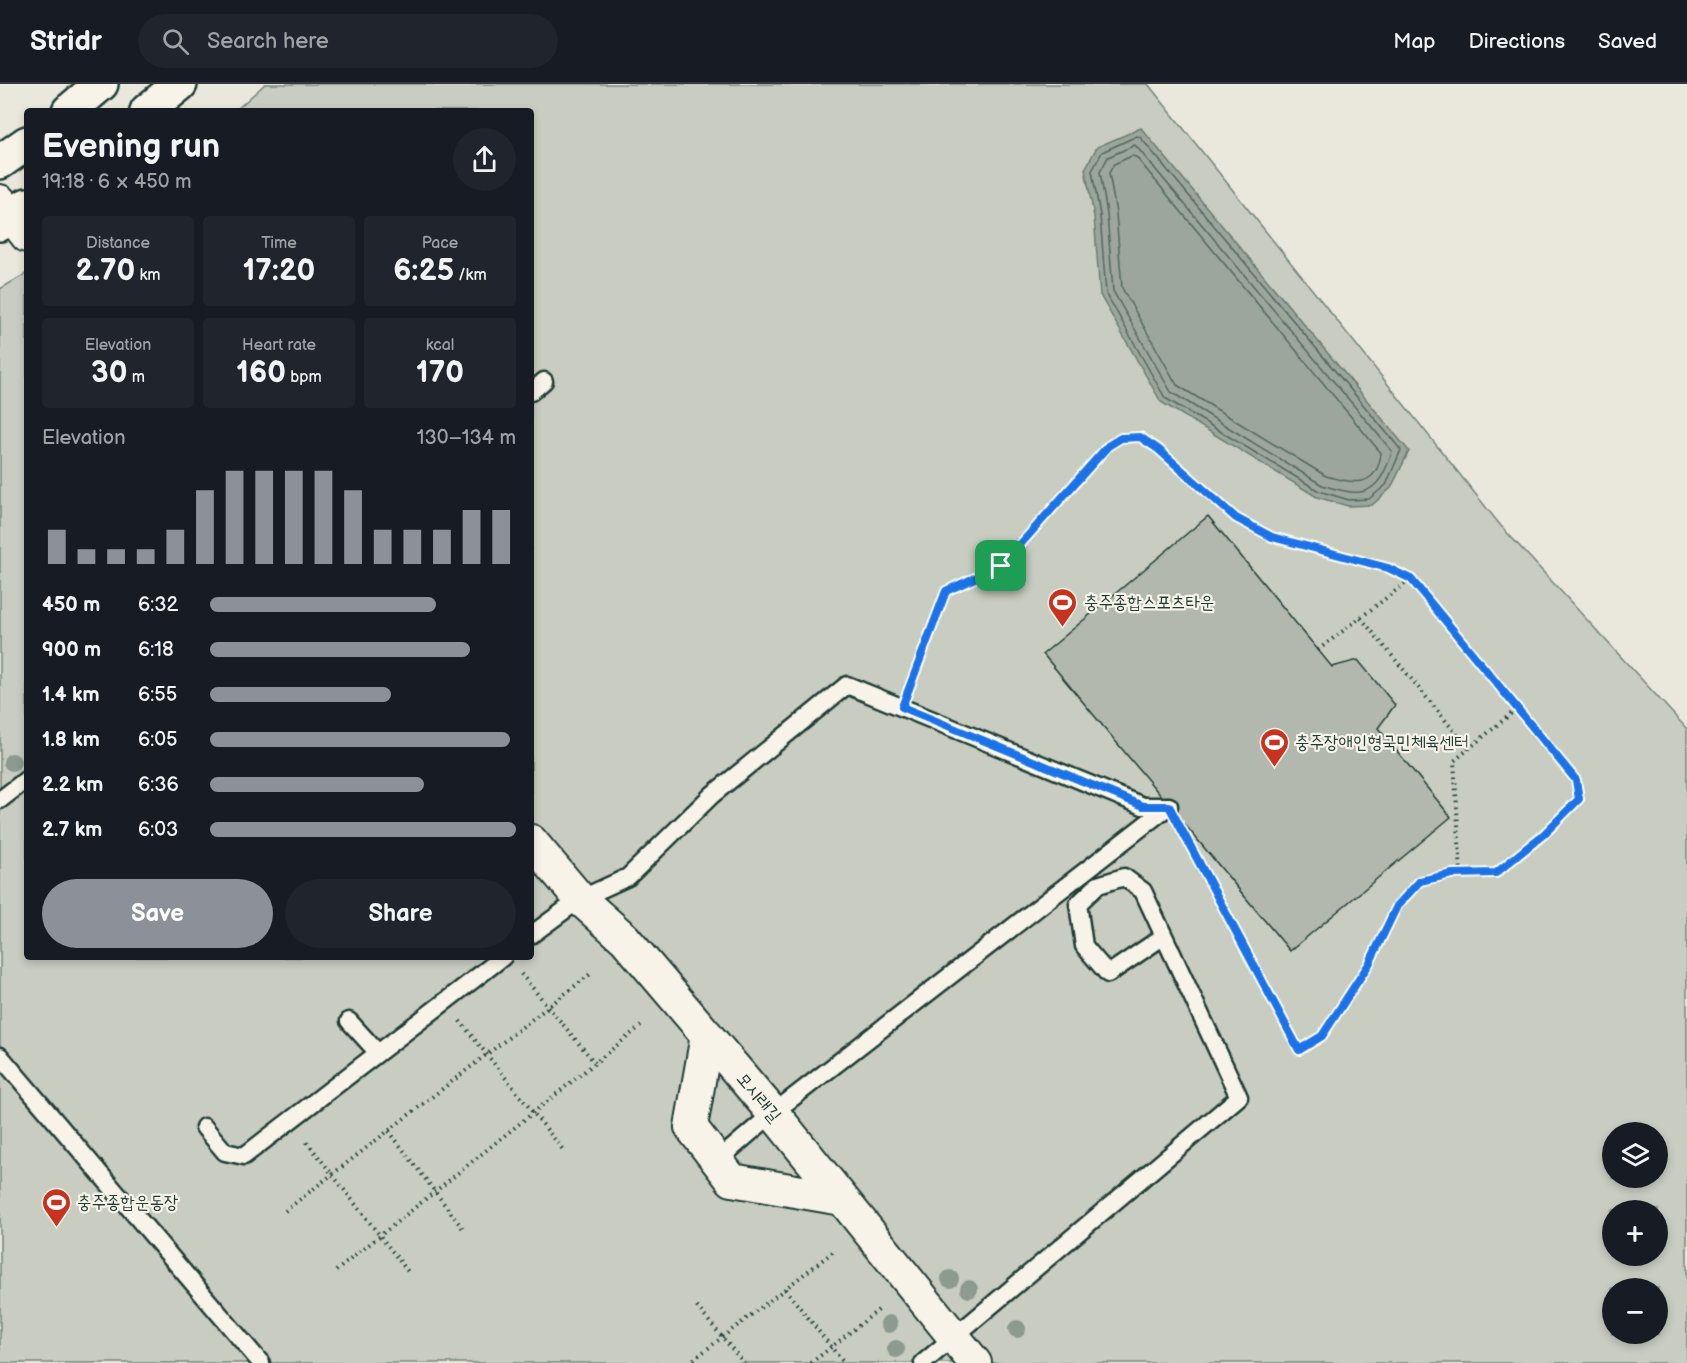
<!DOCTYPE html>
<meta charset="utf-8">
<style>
:root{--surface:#171b24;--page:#20242c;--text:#f1f3f6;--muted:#9ea1a6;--line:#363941;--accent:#8c9099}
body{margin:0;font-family:"Balsamiq Sans","Poor Story",sans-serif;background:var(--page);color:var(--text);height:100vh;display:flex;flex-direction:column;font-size:22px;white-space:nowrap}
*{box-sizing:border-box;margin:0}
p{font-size:20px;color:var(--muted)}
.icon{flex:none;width:33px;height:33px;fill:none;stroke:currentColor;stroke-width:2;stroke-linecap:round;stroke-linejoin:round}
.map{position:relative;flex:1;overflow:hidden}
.panel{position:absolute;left:24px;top:24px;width:510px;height:852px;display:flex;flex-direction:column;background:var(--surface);border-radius:6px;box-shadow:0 3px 9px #0003}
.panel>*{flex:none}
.controls{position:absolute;left:1602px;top:1038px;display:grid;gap:12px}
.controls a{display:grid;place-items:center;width:66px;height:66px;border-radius:50%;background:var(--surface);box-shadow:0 3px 9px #0003;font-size:30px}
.pin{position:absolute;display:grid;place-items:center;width:51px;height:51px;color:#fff;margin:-26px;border-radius:12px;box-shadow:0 3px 9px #0006}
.round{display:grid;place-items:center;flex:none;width:63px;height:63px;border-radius:32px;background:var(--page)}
.head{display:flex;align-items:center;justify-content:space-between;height:102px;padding:0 18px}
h1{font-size:33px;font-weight:700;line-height:45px}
.metrics{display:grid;grid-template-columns:repeat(3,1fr);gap:9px;height:102px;padding:6px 18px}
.metrics div{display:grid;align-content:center;border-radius:6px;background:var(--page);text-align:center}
.metrics b{font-size:30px;font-weight:700}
.metrics small{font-size:16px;font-weight:400}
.metrics p{font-size:16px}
.chart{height:168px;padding:12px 18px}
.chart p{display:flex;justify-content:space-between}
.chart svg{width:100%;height:108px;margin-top:6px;stroke:var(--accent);stroke-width:6}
.primary-button{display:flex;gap:12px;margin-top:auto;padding:12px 18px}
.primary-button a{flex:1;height:69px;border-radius:36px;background:var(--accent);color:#fff;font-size:24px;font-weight:700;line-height:69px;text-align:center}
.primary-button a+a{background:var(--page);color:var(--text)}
ul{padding:0 18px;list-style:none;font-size:20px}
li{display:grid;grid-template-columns:96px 72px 1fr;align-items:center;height:45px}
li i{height:15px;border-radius:8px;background:var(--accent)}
header{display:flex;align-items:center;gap:36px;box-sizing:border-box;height:84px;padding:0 30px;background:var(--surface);border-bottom:2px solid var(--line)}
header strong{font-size:28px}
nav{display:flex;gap:33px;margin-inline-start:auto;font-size:21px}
.search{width:420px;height:54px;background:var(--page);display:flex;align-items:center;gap:15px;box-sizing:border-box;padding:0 21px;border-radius:33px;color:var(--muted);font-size:22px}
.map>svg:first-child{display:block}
.green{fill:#c8ccc1;stroke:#74847a;stroke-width:1.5;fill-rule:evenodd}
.water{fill:#9ca69c;stroke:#6a7c72;stroke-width:1.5}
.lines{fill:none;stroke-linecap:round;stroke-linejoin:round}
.shore{stroke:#51675e;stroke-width:1.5}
.building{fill:#b2b8ae;stroke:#1f3d34;stroke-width:1.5}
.lane-casing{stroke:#1f3d34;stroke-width:21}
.street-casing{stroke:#1f3d34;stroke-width:36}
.secondary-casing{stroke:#1f3d34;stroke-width:38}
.path{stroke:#1f3d34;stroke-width:4;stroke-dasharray:1.5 4.5;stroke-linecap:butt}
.lane{stroke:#f7f3e8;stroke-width:16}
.street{stroke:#f7f3e8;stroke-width:32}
.secondary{stroke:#f7f3e8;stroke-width:33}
.tree{fill:#8d9a8f}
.route-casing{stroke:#fff;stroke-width:12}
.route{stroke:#1a73e8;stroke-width:8}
.labels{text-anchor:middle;stroke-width:4.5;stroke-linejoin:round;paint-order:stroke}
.poi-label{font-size:18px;fill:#1f3d34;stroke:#f7f3e8;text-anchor:start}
.street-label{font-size:18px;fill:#1f3d34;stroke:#f7f3e8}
</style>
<header>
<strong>Stridr</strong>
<div class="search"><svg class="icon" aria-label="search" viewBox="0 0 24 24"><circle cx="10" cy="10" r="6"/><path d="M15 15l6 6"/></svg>Search here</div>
<nav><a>Map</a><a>Directions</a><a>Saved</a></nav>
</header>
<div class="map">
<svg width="1687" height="1279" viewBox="0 0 1687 1279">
<rect width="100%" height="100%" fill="#eae8dd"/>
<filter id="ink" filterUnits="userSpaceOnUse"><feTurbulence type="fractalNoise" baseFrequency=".0167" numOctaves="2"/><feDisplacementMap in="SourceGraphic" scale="12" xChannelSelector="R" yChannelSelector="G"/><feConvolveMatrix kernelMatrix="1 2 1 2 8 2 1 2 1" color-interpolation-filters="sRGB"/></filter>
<g filter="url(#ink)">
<path class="green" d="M265,0h883l353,442 186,203v634h-1687v-1074l27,-16v684h504v-846h-296zM1612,1048h46v46h-46zM1612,1126h46v46h-46zM1612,1204h46v46h-46z"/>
<path class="water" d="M1141,44l268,323 -18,37 -19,17 -24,1 -31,-9 -156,-95 -61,-107 -6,-79 -9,-47 12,-22z"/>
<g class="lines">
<path class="shore" d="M1137,52l3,1 261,313 -15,35 -17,14 -20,1 -30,-9 -154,-93 -59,-105 -6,-78 -8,-44 10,-19z
M1135,61l257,306c-1,7 -4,13 -7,19 -14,31 -35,23 -63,15l-151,-93 -58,-101 -6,-77 -7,-42 8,-15z
M1132,72l4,1 245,296c-4,36 -28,31 -55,23l-149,-91 -55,-97 -6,-75 -7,-40 5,-9z"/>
</g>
<path class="building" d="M1208,432l124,151 26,-7 37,45 -17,23 73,89 -161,134 -247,-297z"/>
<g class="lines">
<defs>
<path id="lane" d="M531,308l13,-11
M0,716l27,-21
M531,851l49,-36 48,-22 84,-82 135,-110 296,121h26
M349,937l29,32
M0,972l261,307
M204,1043l21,25 19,4 259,-199
M716,1078l57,-49 396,-307
M923,1279l316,-266 -96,-206 -19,-14 -26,8 -20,19 6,42 24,28 56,-38"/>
<path id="street" d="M0,117l27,35
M531,757l49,58 45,40 148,174 202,250
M707,951l-16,92 41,53 110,19"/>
<path id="secondary" d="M69,27l32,-27
M147,27l33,-27
M0,78l27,-19
M0,140l27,-19"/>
</defs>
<use href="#lane" class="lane-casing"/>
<use href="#street" class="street-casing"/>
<use href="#secondary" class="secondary-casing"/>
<path class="path" d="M1361,534l108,131
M1318,566l93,-71
M910,603l37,-96 54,-26 108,-119c9,-6 16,-11 29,-9 21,2 76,65 97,81 48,34 122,36 176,61l165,201 3,19 -35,35 -48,39 -44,1 -32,7 -23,25 -28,58 -47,72 -23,14 -119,-225
M1461,790l-7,-113 64,-53
M521,890l74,89
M460,937l104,130
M389,1047l75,99
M307,1058l102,131
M285,1127l308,-239
M336,1187l305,-245
M785,1205l59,74
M697,1223l47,56
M689,1279l145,-112
M811,1279l70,-55"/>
<use href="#lane" class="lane"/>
<use href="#street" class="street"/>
<use href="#secondary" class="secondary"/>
</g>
<g class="tree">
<circle cx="12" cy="678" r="9"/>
<circle cx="950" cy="1195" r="9"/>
<circle cx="969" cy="1205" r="9"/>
<circle cx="889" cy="1240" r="9"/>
<circle cx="1017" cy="1245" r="9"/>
<circle cx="896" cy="1265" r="9"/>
</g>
</g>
<g class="lines" filter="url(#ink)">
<defs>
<path id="route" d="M1140,353l18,12 78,69 36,19 116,31 23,11 165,201 3,19 -35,35 -48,39 -44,1 -32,7 -23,25 -28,58 -47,72 -23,14 -130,-244h-26l-241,-99 44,-116 55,-25 107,-120 13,-8z"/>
</defs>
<use href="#route" class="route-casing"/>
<use href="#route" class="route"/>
</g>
<defs>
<symbol id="stadium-pin" viewBox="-11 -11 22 30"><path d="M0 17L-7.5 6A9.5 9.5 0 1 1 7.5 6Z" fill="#c8321e" stroke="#f7f3e8"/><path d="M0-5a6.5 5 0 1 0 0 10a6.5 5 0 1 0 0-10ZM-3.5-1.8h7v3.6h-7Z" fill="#fff"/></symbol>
</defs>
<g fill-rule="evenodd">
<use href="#stadium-pin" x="1046" y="502" width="33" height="45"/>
<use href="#stadium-pin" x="1258" y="642" width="33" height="45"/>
<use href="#stadium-pin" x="40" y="1102" width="33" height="45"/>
</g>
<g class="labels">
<g class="poi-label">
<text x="1084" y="524">충주종합스포츠타운</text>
<text x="1295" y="664">충주장애인형국민체육센터</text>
<text x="77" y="1124">충주종합운동장</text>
</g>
<g class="street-label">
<text transform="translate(759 1013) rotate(50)" y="6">모시래길</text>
</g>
</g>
</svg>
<div class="controls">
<a><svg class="icon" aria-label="layers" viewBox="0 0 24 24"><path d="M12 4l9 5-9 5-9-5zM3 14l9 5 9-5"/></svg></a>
<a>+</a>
<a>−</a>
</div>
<div class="pin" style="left:1001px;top:482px;background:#1e9e55"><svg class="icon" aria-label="arrive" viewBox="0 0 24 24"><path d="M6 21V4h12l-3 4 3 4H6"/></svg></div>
<section class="panel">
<div class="head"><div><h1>Evening run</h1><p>19:18 · 6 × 450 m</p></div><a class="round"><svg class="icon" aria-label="share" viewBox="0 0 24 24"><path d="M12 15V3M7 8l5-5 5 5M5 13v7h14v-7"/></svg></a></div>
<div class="metrics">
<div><p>Distance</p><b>2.70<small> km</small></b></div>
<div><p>Time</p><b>17:20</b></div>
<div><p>Pace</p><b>6:25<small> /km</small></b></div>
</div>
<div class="metrics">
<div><p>Elevation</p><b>30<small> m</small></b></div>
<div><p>Heart rate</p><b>160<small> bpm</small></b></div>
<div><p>kcal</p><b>170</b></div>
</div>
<div class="chart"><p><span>Elevation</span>130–134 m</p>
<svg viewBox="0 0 160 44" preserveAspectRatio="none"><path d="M5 44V30M15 44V38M25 44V38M35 44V38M45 44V30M55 44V14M65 44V6M75 44V6M85 44V6M95 44V6M105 44V14M115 44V30M125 44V30M135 44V30M145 44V22M155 44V22"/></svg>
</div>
<ul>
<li><b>450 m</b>6:32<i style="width:74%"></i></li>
<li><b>900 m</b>6:18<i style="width:85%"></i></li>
<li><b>1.4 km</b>6:55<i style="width:59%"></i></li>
<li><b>1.8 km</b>6:05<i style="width:98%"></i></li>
<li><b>2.2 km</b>6:36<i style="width:70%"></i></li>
<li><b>2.7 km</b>6:03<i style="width:100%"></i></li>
</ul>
<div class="primary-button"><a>Save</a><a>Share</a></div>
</section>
</div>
